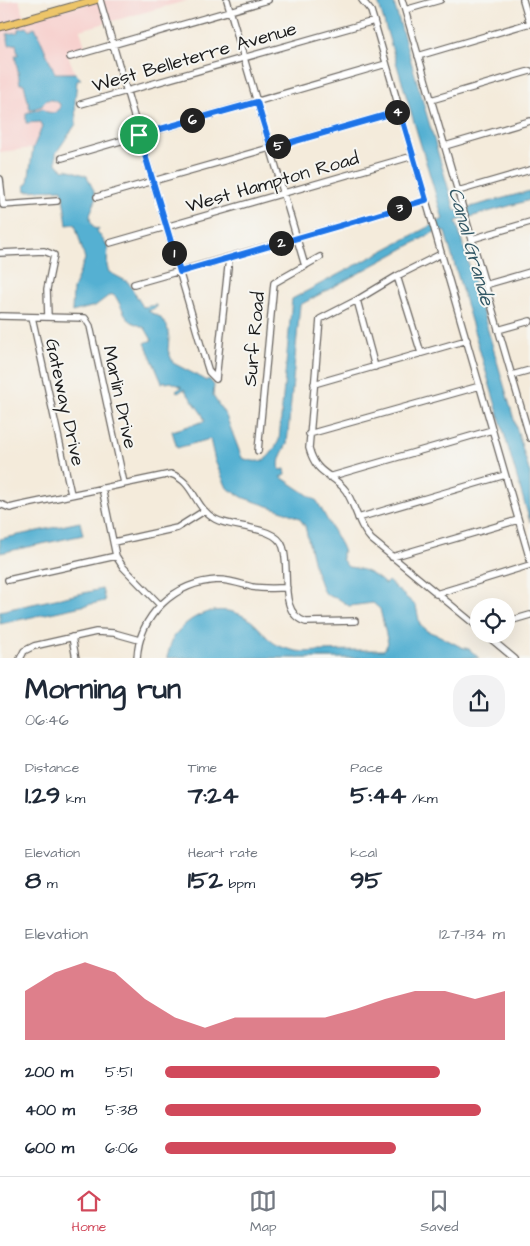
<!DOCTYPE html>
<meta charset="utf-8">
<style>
:root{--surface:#fff;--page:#f2f2f3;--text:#1f2937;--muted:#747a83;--line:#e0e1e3;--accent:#d1495b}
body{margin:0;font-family:"Architects Daughter",sans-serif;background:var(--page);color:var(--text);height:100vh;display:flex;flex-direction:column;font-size:19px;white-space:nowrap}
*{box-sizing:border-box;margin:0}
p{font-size:16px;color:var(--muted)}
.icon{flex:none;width:28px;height:28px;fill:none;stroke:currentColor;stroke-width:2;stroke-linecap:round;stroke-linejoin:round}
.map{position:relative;height:658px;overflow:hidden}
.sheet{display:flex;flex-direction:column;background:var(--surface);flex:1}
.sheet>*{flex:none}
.fabs{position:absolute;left:470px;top:598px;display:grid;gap:10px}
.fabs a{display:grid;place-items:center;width:45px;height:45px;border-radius:50%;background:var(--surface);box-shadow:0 5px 20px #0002;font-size:25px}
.pin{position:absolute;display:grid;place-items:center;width:42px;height:42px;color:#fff;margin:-21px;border:2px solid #fff;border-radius:50%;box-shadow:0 1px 5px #0007}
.km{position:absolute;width:25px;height:25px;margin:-12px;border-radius:50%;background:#222;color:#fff;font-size:14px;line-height:25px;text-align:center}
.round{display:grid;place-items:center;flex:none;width:52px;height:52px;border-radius:20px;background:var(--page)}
.headline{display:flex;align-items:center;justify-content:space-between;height:85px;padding:0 25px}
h1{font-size:28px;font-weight:700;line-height:38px}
.figures{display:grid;grid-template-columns:repeat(3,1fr);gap:8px;height:85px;padding:5px 25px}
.figures div{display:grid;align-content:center}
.figures b{font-size:25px;font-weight:700}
.figures small{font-size:14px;font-weight:400}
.figures p{font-size:14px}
.chart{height:140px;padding:10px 25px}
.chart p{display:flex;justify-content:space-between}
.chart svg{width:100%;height:90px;margin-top:5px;fill:var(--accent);opacity:.7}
ul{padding:0 25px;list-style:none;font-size:16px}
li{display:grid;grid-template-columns:80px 60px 1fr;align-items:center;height:38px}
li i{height:12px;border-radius:6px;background:var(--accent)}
.tab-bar{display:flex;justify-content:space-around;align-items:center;height:70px;border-top:1px solid var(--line);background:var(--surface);font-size:14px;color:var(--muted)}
.tab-bar a{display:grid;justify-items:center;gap:2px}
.tab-bar .current{color:var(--accent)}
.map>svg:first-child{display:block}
.built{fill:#f7d0cd}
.water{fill:#54b0d2;stroke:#386677}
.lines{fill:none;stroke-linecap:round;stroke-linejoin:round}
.minor-casing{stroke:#68645f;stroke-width:8}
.major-casing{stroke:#68645f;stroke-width:9}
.minor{stroke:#fff;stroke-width:5.5}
.major{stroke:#edc569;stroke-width:7}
.route-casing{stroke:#fff;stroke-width:10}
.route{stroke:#1a73e8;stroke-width:6}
.labels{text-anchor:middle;stroke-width:4;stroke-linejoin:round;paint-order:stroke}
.street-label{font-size:19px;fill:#1c1c1c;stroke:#f6f6f2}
.water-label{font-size:20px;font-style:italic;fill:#325765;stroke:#f6f6f2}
</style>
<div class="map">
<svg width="530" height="659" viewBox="0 0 530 659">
<rect width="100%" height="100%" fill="#f6f6f2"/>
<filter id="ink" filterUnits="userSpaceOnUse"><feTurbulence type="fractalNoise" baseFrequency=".02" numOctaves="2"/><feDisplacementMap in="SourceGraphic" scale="10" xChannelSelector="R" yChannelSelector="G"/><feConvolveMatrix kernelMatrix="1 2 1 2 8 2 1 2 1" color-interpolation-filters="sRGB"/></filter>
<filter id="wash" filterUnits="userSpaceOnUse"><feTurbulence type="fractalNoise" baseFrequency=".0096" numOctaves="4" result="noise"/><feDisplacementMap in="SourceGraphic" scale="20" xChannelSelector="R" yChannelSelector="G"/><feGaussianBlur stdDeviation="1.12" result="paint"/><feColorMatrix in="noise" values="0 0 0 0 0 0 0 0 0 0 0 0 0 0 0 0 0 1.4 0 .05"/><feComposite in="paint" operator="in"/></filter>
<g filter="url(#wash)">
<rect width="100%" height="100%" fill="#f4ebdb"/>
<path class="built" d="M14,0h5l6,20 75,-20h89l-109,30 6,20 -18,6 7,17 -20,1 -20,-46 -6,2 -2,-3 -9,5 -2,11 2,12 -3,1 5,28 4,-1 6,26 19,-10 6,1 5,4v5l-6,4 -7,-1 -4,-4 -17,5 14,9 2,5 -9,21 -33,4v-149z"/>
<path class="water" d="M376,0h17l62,211 75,-20v9l-74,21 74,253v48l-85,-290 -7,-2 -138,75 -13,139c-4,8 -10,16 -7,26l5,-1 1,6 -5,2 36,24 24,44 3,7h-2v7l6,8c15,1 26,7 37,17l3,-3 28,25 4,19 7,6 13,5 21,11 8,2 10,9h-312c2,-8 4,-18 9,-24 17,-23 49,-32 74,-14 18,14 16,24 42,30 10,3 21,1 31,1 20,-1 40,-1 61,-1l4,-7 -8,-34 -7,-6 -24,3 -10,-7 -10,-3 -6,-5 -8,-22 -10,-43 -6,-8 -16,-7 -39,-13 -17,-10 -12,-27 -5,-22 -33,9 -5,-17 33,-10 -3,-7 -18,-25 -6,4 -2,-2 6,-4 -11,-5 -5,1 -1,-2 -3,2 -17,-40 7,-3 -7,-12 -13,-6 -5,-4 -11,-21 -5,-3 -16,12 -23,6 1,-23 12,-30 -10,-35 -8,1 -5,-36 -36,2 -1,-5 3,-3 5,-35 9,-21 -2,-5 -14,1v-10l17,-5 4,4 7,1 6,-4v-5c-7,-5 -14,-7 -18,2l-12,4 -6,-26h-4l-5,-29h3l-2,-11 -7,1 -2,-11 11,-2v-3l9,-2 2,3 6,-3 20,46h20l6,6 -4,2 -2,19 1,24 -20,29v11l8,6 3,-1 20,7c2,6 7,13 8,18 2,15 -12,19 0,35l3,-1 1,2 -2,1 11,16 -1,19 2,6 19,10 15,25 13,-2 1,2 -9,4 12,6 7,9 2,12 -1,12 5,13 31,16 1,2 4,-2 5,6 -1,11 13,20 16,42c22,8 27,1 37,-18l13,-141 151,-80 -64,-214z
M80,522l3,13 -83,18v-14z
M102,589l3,12 -105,23v-13z"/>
</g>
<g filter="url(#ink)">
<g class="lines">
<defs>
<path id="minor" d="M100,0l104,356 5,16 7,7
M227,0l78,266
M362,0l9,11 3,10 156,539
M402,0l128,438
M523,0l7,24
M405,10l35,-10
M418,56l112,-33
M70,57l198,-57
M431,100l99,-29
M81,104l293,-83
M445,146l85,-25
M62,158l324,-94
M0,179l3,26 54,-4
M458,191l72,-21
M97,197l303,-86
M472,239l58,-17
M110,243l303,-87
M0,253l44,-2 10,4 -7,34 1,28
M441,254l-44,22 -40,24 -37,19 -11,129c8,29 23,24 37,43 10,16 12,34 25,48l108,89
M397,276l24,77
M134,284l236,-67 56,-17
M485,285l45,-13
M357,300l18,67
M0,316l85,2 5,8 34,157
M32,317l39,177
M498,330l32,-9
M512,375l18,-5
M216,379l13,-121
M314,384l153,-44
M309,434l171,-48
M258,451l16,-168 46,-26
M329,477l163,-47
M102,488l14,68 7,11 37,38
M0,504l10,4 8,-2 153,-32c24,8 23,34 44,45 18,10 61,6 68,28 8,23 -6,66 23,75l49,-1
M358,518l147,-43
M114,542l63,-14 27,-17
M392,557l126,-37
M8,580l108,-24
M436,594l94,-29
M506,622l24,-7
M485,634l30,25
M72,637l4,22
M20,659l4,-8 10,-5 62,-14 18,1 25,7
M137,659c2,-44 38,-77 81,-79 12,0 23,4 34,7 12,2 24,1 35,1"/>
<path id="major" d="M0,27l95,-27"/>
</defs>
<use href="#minor" class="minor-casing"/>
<use href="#major" class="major-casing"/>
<use href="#minor" class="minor"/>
<use href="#major" class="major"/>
</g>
</g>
<g class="lines" filter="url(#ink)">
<defs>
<path id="route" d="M257,102l14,46 129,-37 26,89 -56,17 -190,55 -41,-137z"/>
</defs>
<use href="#route" class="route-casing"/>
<use href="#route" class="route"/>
</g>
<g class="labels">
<g class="street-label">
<text transform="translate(194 56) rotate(-16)" y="7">West Belleterre Avenue</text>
<text transform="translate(272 181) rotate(-16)" y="7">West Hampton Road</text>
<text transform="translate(253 339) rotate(-85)" y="7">Surf Road</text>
<text transform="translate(121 397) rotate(78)" y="7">Marlin Drive</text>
<text transform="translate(66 402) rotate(78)" y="7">Gateway Drive</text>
</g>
<g class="water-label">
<text transform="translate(472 246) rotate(74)" y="7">Canal Grande</text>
</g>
</g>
</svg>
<div class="fabs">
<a><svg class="icon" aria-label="locate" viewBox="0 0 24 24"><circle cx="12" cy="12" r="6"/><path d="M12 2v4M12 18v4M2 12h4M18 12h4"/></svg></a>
</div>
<div class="pin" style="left:139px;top:135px;background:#1e9e55"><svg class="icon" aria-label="arrive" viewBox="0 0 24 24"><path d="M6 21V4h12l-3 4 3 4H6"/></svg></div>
<b class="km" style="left:174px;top:253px">1</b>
<b class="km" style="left:281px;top:243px">2</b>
<b class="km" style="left:399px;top:208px">3</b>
<b class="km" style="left:397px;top:112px">4</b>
<b class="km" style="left:278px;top:146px">5</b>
<b class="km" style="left:192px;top:120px">6</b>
</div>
<section class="sheet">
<div class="headline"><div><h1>Morning run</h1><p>06:46</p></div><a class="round"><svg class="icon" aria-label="share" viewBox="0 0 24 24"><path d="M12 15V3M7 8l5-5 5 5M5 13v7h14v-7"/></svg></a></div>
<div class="figures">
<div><p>Distance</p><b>1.29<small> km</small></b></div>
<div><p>Time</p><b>7:24</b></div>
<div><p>Pace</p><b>5:44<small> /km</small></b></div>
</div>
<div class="figures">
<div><p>Elevation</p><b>8<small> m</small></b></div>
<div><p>Heart rate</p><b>152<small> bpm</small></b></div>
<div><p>kcal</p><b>95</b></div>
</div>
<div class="chart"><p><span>Elevation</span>127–134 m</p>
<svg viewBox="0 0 160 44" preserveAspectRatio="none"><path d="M0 44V20L10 11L20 6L30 11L40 24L50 33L60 38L70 33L80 33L90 33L100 33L110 29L120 24L130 20L140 20L150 24L160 20V44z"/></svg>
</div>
<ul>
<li><b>200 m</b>5:51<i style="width:81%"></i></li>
<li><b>400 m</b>5:38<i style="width:93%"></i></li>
<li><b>600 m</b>6:06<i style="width:68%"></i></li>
</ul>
</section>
<nav class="tab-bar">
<a class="current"><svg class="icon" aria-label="home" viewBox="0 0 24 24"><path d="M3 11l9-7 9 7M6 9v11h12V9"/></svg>Home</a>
<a><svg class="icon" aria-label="map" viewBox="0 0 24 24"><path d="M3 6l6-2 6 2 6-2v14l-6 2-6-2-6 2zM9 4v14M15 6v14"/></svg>Map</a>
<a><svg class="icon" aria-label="saved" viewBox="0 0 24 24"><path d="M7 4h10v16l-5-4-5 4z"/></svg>Saved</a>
</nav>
